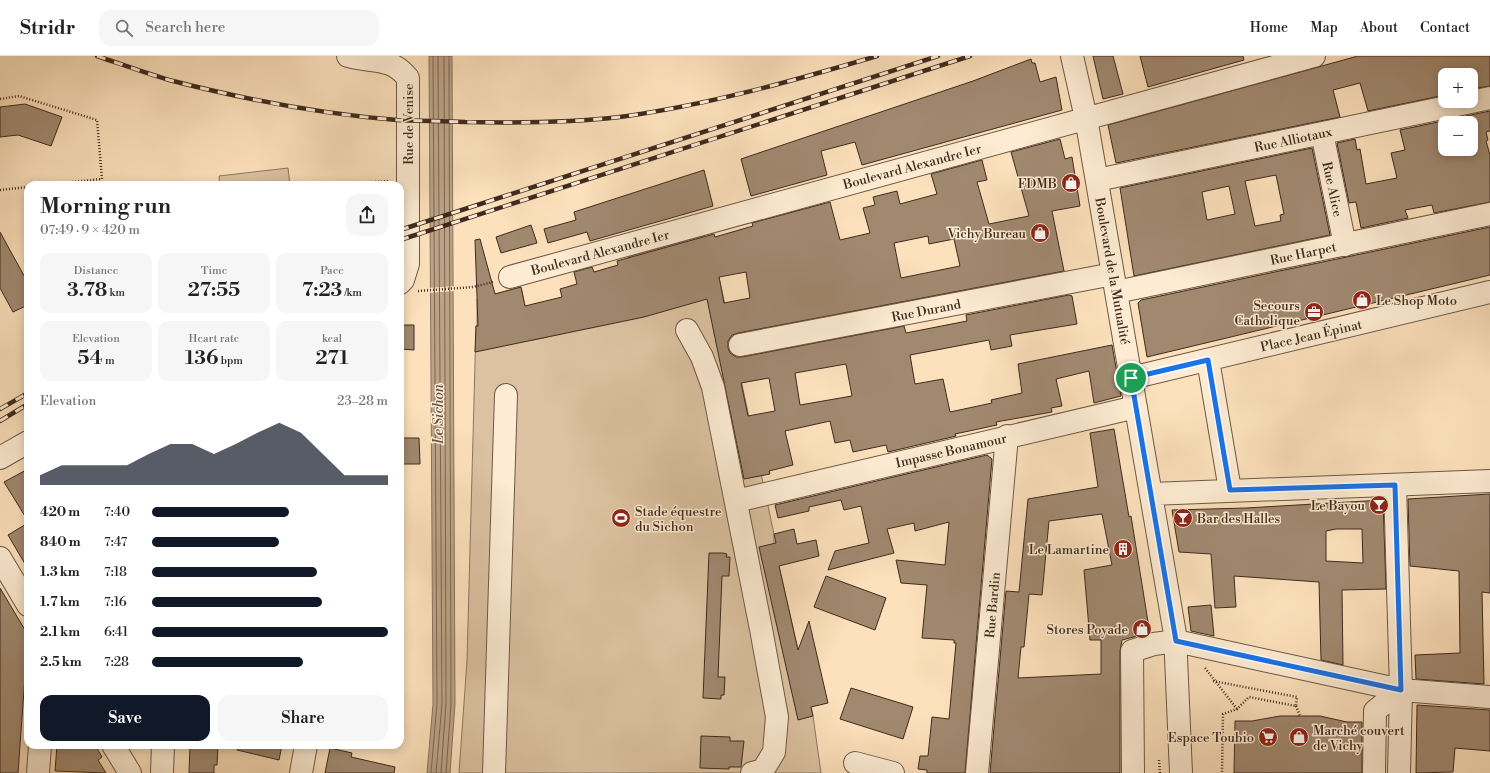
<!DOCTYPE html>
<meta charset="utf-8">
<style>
:root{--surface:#fff;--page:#f6f6f6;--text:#222;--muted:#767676;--line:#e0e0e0;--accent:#111827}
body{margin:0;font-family:"Libre Bodoni",serif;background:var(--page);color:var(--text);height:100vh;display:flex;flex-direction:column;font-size:15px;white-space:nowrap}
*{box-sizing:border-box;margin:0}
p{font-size:13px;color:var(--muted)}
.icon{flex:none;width:22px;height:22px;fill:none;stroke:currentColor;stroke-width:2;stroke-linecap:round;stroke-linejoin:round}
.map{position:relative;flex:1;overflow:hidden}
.details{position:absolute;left:24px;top:125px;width:380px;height:568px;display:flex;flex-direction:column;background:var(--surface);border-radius:12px;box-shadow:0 2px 10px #0003}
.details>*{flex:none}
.tools{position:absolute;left:1438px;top:12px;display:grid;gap:8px}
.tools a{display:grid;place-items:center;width:40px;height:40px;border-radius:8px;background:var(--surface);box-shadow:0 2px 10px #0003;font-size:20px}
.pin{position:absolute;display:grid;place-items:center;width:34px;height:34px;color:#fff;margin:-17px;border:2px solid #fff;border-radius:50%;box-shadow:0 1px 4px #0007}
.round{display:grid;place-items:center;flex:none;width:42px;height:42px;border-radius:12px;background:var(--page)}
.head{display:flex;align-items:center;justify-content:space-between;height:68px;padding:0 16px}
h1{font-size:22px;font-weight:600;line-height:30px}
.metrics{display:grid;grid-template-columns:repeat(3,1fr);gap:6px;height:68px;padding:4px 16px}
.metrics div{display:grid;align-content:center;border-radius:10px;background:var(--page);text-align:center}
.metrics b{font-size:20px;font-weight:600}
.metrics small{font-size:11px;font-weight:400}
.metrics p{font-size:11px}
.chart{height:112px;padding:8px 16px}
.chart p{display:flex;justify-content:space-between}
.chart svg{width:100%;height:72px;margin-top:4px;fill:var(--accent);opacity:.7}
.action{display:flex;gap:8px;margin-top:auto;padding:8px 16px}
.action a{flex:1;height:46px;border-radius:12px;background:var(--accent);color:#fff;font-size:16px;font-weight:600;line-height:46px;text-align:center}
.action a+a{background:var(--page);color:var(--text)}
ul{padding:0 16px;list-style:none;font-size:13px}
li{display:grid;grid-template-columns:64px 48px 1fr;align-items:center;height:30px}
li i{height:10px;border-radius:5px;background:var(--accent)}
header{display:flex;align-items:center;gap:24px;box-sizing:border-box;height:56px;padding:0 20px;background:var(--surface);border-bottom:1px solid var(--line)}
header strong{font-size:19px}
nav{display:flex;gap:22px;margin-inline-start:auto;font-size:14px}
.search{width:280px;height:36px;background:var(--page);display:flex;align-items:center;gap:10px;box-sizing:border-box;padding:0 14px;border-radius:12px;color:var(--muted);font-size:15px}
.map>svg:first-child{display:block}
.green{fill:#dcc2a1;stroke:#8e7660}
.water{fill:#bca386;stroke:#8a735c}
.pier{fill:#fce1bc}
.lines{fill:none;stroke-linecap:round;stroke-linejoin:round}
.shore{stroke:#7e6652;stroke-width:1}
.building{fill:#a18970;stroke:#3f2a1e;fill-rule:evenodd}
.minor-casing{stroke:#6e5846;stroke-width:24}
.path{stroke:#3f2a1e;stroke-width:2.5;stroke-dasharray:1 2;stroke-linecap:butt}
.minor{stroke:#fdecd3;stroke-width:22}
.rail-casing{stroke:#3f2a1e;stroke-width:4.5}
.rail{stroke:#fdecd3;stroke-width:3;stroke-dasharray:9;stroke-linecap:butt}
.route-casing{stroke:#fff;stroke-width:8}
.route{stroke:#1a73e8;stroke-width:5}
.labels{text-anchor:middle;stroke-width:3;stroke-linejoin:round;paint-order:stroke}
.street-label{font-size:13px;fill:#3f2a1e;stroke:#fdecd3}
.poi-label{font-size:13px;fill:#3f2a1e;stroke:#fdecd3;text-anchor:end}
.water-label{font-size:14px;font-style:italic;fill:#644e3d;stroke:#fdecd3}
</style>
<header>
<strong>Stridr</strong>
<div class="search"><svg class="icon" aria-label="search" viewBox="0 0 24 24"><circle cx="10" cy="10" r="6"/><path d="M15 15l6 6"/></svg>Search here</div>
<nav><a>Home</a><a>Map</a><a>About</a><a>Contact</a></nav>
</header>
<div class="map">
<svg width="1490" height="717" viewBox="0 0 1490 717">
<rect width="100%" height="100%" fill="#fce1bc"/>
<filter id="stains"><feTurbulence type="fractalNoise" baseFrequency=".005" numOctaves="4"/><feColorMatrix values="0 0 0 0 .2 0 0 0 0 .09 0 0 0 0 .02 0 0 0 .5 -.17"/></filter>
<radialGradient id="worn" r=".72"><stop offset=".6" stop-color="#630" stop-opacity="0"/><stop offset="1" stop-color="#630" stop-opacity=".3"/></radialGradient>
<path class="green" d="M288,112l2,17h-70l-1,-9z
M704,180l11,42 4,-1 55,257v10l39,172 8,57h-362l8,-112 9,-335h1v-27l44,-12 11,53 16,-3 -5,-24 94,-20 -9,-36z"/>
<path class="water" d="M429,0h23l3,648 -5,69h-23l6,-69z"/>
<path class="pier" d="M455,230v5l-27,2v-5z"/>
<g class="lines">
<path class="shore" d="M431,717l6,-69 -4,-648
M436,717l6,-69 -4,-648
M441,717l5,-70 -2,-647
M446,717l5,-69 -2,-648"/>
</g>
<path class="building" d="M1093,0h20l10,38 -20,5z
M1140,0h103l1,4 -96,27z
M1358,0h132v30l-19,3v-14h-26v20l-77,16 -8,-28 -27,7 7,27 -224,46 -8,-38z
M1031,3l1,4h3l5,19 16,-5 6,33 -200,55 -7,-23 -34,9 6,24 -76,21 -10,-37 232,-78z
M25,48l37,13 -11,29 -33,-11 -18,2v-30z
M1490,55v20l-4,1 2,8 -2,1 4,14v47l-56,11 -2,-8 -27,5 3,8 -47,10 -5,-26 -7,1 -12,-60 18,-4 2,11 3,-1 6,35 31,-6 -6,-25 14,-3 -5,-20zM1445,67h26v26h-26z
M1060,83l5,20 7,-2 8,49 -28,5 12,60 -326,62 -6,2 -4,6v7l2,5 6,4h6l162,-31 2,7 61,-12 -1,-6 103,-20 3,1 5,28 -67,11 2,11 -21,4 -2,-10 -79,15 5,29 28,-5 7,33 42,-9 -1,-3 31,-7 -4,-29 94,-19 9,51 -27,7 -5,-32 -33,8 6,27 -11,2 1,4 -56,10 1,3 -42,9 1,2 -68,16 -2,-7 -33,7 -3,-12 -15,3 -5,-22 -45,10 8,34 -24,6 1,3 -26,5 -37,-180 -63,18 -169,35 1,-26h2l-3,-86 5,-1 15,55 26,-7 4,19 37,-9 -2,-8 17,-5 -3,-12 18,-5 2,5 24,-7 -1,-4 97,-27 1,3 38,-11 -1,-3 78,-21 10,38 30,-7 -7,-25 12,-3 -2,-8 24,-6 3,13 37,-10 -6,-20 51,-14 5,20 -10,2 12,42 40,-8 -18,-64zM928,180l1,8 25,-5 6,27 -59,12 -7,-35zM746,216l4,26 -26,5 -5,-26zM846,308l6,32 -52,9 -5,-32zM769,322l6,33 -27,5 -7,-33z
M1312,92l18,87 -196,41 -14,-88zM1276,119l8,39 -4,1 1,6 -26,5 -10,-45zM1229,130l6,28 -28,6 -5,-28z
M704,114l9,36 -123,35 -3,-9 -39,11 -4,-14 32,-9 -2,-8z
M531,169l6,18 -36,10 -5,-16z
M1490,171v48l-343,82 -9,-54 3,-3z
M0,176l28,51v22l-15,7 -13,-24z
M400,269h14v25l-14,-1z
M1114,373l15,88 2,-1 18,112 -4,6 -23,6 -2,11v122h-130l16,-182 13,1 9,-93 70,-12 -8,-54zM1102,458l10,51 -28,5 6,70h11v34l-83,4 3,-31h3l5,-53 13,1 7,-74z
M403,382h16l1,26h-18z
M987,399l5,4 -27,314h-38v-3l-9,-1 2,-13h8l4,-39 17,2 7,-76h-2v-3l-32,-2 5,-53 -26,-2 -5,-23 49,5 4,-43 -34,9 -1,-8 -27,6 7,24 -66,17 7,-19 34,-8 -8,-37 -17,4 -3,-10 -32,7v4l-31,7 -3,-13z
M28,413v52l-24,-39z
M1490,438v99l-8,-1 2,92 -68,-5 -1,-24 45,-2 -1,-82 -49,-5 -2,-67z
M1383,444l3,89 -44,1 1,75 -22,-5 -2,-78 -85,-6 2,31 -21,1 -4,-54 -32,-2 -7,-42 74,-2zM1336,473h26l1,34 -37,-2v-30z
M28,467v46l-20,-34z
M794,473l3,15 19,-4 3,16 -40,10 19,84 11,-29 19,82 -17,4 2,9 -15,4 -39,-173 17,-4 -2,-9z
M709,497h14l4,1 -1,3h4l-1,19h-7l-4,101h7l-1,18h-3v4l-18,-1z
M826,520l60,22 -11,32 -61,-23z
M0,532l28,47 -10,138h-18z
M1211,549l3,31 -23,-5 -3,-24z
M851,632l62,19 -10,32 -63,-20z
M1417,649l73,5v41l-35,-3 -2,24 -37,1z
M1280,660h40l27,6h15v51h-128l1,-52h17z
M701,680l29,1v4h14l-3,26h-12v2l-29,-1z
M57,689h38l7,12 -4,3 8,13 -51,-2z
M190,689h28l-1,20h-3v8h-25z
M237,689h45l-3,15 -42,-10z
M330,692l22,5 -1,4 44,10 -1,6h-69z"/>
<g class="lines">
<defs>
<path id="minor" d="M348,0c25,7 42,0 60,22v186l-5,16 -3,3
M1072,0l14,62 89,516 6,139
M1322,77l23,112
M1097,124l393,-82
M510,221l804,-221
M1116,236l374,-78
M687,274l15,27 11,30 48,242 16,88 -3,35 -11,18 -11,3
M740,289l373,-71
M1208,304l22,130
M1131,322l359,-86
M0,402l28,-16
M1395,429l6,205 -2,83
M1151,438l339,-13
M736,445l400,-94
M0,502l28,47
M113,689l17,28
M855,707l38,10
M38,717l2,-28
M162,717l1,-28
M301,717l5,-28
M494,717l12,-378
M977,717l30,-337
M1133,717l-1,-122 22,-7 22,-3 225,49 89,7
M1374,717l1,-62 26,-21"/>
</defs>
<use href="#minor" class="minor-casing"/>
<path class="path" d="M0,43l19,-3 78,24 5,59 -58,6
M324,129l65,-4
M0,134l28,-3
M418,235l55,-4 20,-5
M1205,612l32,41
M1213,625l84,16 -1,9 -47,-9 -12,12 -14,5 -1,59
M1296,650l4,10
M1159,704l1,13"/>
<use href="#minor" class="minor"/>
<defs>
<path id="rail" d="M97,0c24,8 48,17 72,24 74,19 151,34 228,40 23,1 45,1 68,2 52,1 104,1 155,-5 88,-12 172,-36 257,-61
M400,174l538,-174
M400,184l570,-184
M0,353l28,-16
M0,365l28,-17"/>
</defs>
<use href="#rail" class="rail-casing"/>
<use href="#rail" class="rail"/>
</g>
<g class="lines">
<defs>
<path id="route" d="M1208,304l22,130 165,-5 6,205 -225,-49 -45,-263z"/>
</defs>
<use href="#route" class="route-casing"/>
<use href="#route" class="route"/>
</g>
<defs>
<symbol id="shop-disc" viewBox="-11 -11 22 22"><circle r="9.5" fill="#8f2418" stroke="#fdecd3"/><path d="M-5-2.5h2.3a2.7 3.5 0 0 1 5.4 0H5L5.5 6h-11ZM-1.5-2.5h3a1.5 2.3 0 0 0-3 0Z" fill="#fff"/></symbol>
<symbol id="office-disc" viewBox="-11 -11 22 22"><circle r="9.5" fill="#8f2418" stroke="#fdecd3"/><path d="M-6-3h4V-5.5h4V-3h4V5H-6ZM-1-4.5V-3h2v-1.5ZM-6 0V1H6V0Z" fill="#fff"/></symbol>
<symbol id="bar-disc" viewBox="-11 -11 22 22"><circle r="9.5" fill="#8f2418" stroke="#fdecd3"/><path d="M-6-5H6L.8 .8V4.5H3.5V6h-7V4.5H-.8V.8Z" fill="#fff"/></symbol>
<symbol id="stadium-disc" viewBox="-11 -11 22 22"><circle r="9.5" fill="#8f2418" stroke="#fdecd3"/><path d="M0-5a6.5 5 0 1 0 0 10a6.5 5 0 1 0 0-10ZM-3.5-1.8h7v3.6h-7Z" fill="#fff"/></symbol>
<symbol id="building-disc" viewBox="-11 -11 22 22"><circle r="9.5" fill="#8f2418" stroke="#fdecd3"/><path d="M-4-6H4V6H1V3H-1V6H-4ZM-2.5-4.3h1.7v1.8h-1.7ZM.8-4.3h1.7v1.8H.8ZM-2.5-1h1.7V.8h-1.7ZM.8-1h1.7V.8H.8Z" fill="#fff"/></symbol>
<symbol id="supermarket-disc" viewBox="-11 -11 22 22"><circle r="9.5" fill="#8f2418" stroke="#fdecd3"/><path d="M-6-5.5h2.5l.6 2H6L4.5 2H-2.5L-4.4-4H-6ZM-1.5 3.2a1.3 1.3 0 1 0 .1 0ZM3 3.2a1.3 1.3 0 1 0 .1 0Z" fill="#fff"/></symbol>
</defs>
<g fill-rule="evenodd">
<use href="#shop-disc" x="1060" y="116" width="22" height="22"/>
<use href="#shop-disc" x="1029" y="166" width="22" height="22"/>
<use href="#shop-disc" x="1351" y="233" width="22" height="22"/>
<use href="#office-disc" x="1303" y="245" width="22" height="22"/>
<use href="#bar-disc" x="1368" y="438" width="22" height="22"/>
<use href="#stadium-disc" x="610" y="451" width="22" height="22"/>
<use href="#bar-disc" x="1172" y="451" width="22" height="22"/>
<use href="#building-disc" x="1112" y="482" width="22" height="22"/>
<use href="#shop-disc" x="1131" y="562" width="22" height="22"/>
<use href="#supermarket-disc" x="1257" y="670" width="22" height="22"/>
<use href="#shop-disc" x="1288" y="670" width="22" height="22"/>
</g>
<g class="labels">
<g class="street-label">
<text transform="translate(408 68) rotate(-90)" y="5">Rue de Venise</text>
<text transform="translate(1293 83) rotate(-12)" y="5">Rue Alliotaux</text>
<text transform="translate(912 110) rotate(-15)" y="5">Boulevard Alexandre Ier</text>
<text transform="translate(1333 133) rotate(78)" y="5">Rue Alice</text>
<text transform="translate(600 196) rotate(-15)" y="5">Boulevard Alexandre Ier</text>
<text transform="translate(1303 197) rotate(-12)" y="5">Rue Harpet</text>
<text transform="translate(1113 215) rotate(80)" y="5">Boulevard de la Mutualité</text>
<text transform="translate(926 254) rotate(-11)" y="5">Rue Durand</text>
<text transform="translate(1311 279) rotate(-13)" y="5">Place Jean Épinat</text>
<text transform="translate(951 394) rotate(-13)" y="5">Impasse Bonamour</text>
<text transform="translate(992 549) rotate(-85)" y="5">Rue Bardin</text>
</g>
<g class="poi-label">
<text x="1057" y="132">FDMB</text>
<text x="1026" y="182">Vichy Bureau</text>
<text x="1376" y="249" text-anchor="start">Le Shop Moto</text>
<text x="1300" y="254">Secours<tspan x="1300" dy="15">Catholique</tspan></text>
<text x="1365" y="454">Le Bayou</text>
<text x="635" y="460" text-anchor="start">Stade équestre<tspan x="635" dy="15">du Sichon</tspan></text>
<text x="1197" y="467" text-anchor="start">Bar des Halles</text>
<text x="1109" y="498">Le Lamartine</text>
<text x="1128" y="578">Stores Poyade</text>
<text x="1313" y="679" text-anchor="start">Marché couvert<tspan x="1313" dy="15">de Vichy</tspan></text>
<text x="1254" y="686">Espace Toubio</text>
</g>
<g class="water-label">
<text transform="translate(438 358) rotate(-90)" y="5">Le Sichon</text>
</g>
</g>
<rect width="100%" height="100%" filter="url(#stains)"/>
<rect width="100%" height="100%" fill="url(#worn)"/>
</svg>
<div class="tools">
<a>+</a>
<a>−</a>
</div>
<div class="pin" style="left:1131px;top:322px;background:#1e9e55"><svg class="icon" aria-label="arrive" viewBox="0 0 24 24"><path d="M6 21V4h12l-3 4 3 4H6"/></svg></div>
<section class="details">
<div class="head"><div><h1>Morning run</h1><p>07:49 · 9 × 420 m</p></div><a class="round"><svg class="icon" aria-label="share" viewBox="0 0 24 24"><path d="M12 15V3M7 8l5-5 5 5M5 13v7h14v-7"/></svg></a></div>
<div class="metrics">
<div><p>Distance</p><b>3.78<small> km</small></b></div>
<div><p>Time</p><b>27:55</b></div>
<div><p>Pace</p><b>7:23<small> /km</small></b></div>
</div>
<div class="metrics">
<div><p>Elevation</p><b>54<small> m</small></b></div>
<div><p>Heart rate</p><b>136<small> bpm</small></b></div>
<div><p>kcal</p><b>271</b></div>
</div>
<div class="chart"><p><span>Elevation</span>23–28 m</p>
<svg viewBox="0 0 160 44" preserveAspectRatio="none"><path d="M0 44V38L10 32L20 32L30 32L40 32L50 25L60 19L70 19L80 25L90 19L100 12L110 6L120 12L130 25L140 38L150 38L160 38V44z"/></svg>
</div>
<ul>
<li><b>420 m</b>7:40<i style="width:58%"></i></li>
<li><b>840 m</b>7:47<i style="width:54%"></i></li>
<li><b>1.3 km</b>7:18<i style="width:70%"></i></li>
<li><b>1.7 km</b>7:16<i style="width:72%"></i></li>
<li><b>2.1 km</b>6:41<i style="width:100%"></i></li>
<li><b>2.5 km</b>7:28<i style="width:64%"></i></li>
</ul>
<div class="action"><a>Save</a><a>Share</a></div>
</section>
</div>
